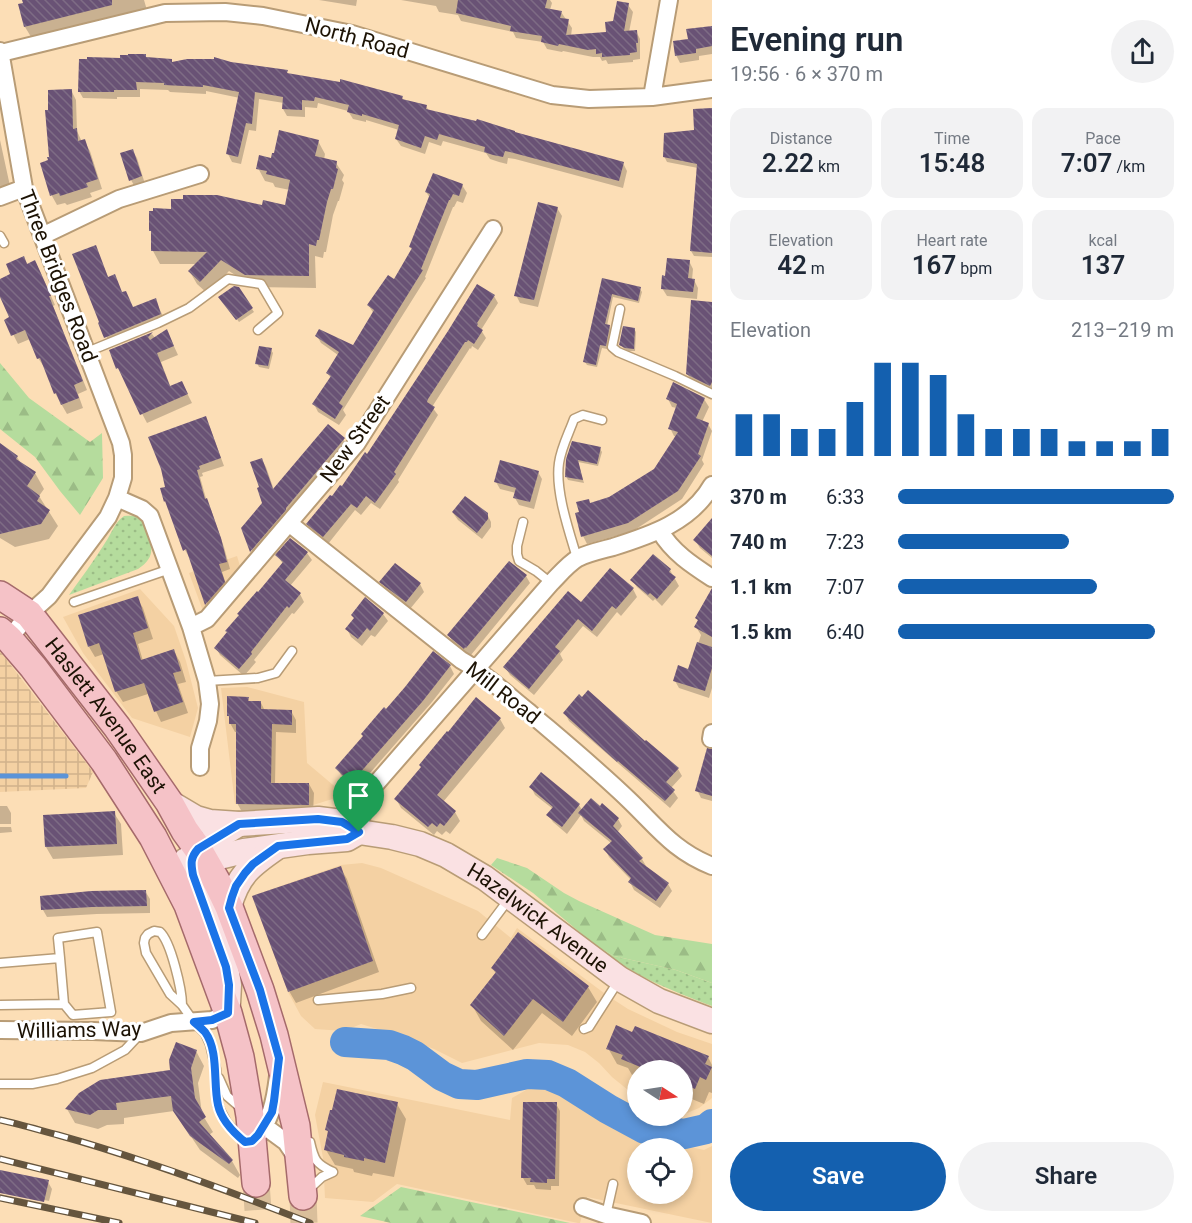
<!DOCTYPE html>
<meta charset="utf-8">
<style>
:root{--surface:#fff;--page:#f2f2f3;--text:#1f2937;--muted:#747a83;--accent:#1460af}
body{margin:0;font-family:Roboto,sans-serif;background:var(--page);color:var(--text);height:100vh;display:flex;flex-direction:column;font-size:22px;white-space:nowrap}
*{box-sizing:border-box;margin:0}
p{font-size:20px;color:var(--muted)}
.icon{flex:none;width:33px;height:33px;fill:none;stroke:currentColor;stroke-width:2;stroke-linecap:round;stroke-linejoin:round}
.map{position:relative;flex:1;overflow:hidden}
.side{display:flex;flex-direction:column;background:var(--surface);width:480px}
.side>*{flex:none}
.needle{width:39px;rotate:102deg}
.controls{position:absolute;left:627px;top:1060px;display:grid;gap:12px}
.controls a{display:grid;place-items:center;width:66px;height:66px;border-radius:50%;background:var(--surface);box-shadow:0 3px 9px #0003;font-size:30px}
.pin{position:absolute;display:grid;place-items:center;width:51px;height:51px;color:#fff;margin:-62px -26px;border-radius:50% 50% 50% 0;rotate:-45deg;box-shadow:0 0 6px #0007}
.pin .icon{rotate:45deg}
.round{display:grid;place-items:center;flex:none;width:63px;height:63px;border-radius:32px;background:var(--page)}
.summary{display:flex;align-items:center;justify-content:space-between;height:102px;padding:0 18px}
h1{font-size:33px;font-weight:600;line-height:45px}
.metrics{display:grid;grid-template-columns:repeat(3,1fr);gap:9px;height:102px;padding:6px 18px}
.metrics div{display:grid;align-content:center;border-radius:15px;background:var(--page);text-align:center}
.metrics b{font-size:26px;font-weight:600}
.metrics small{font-size:16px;font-weight:400}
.metrics p{font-size:16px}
.chart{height:168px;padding:12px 18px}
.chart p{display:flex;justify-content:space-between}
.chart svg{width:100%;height:108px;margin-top:6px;stroke:var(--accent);stroke-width:6}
.cta{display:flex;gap:12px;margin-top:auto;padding:12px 18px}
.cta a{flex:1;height:69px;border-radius:36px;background:var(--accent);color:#fff;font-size:24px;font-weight:600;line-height:69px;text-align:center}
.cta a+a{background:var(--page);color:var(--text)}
ul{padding:0 18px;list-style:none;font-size:20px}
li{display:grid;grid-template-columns:96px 72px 1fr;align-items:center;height:45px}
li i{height:15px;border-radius:8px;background:var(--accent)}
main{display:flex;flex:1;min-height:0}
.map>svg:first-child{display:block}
.built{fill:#f4d1a3;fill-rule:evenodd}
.industrial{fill:url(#industrial-grid)}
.grass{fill:url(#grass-dots)}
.forest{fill:url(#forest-firs)}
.shadow{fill:#0003}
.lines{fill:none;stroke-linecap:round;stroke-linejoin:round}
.stream{stroke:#5c94d8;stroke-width:5}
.river{stroke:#5c94d8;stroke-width:30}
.building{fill:url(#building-back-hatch)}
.primary-tunnel{stroke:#dabf9b;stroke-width:27;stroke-dasharray:27 14;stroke-linecap:butt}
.lane-casing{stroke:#b89c76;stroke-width:11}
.street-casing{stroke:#b89c76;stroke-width:20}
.secondary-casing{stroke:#b89c76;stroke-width:27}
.primary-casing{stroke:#a56a6b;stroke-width:30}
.lane{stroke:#fff;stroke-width:8}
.street{stroke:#fff;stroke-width:16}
.secondary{stroke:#fae1e3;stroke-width:24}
.primary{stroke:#f5c2c7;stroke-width:27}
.rail-casing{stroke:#65553e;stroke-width:7}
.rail{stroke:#fff;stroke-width:4.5;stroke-dasharray:14;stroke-linecap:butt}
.route-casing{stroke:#fff;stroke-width:12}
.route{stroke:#1a73e8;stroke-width:8}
.labels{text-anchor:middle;stroke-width:6;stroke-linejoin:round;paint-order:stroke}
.street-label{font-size:21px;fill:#1c1204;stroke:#fff}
</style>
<main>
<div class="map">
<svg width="712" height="1223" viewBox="0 0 712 1223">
<defs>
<pattern id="industrial-grid" width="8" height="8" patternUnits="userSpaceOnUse" patternTransform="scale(1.5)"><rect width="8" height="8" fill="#f4d1a3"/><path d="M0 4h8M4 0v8" fill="none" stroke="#d1b28b"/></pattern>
<pattern id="grass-dots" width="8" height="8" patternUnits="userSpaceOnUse" patternTransform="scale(1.5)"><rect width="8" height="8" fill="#b5dc9d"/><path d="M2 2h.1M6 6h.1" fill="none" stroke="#9bbc86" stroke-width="1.8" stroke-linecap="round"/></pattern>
<pattern id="forest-firs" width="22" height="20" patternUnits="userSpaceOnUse" patternTransform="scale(1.5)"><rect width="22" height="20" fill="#b5dc9d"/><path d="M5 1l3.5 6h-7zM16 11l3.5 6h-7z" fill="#9bbc86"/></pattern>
<pattern id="building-back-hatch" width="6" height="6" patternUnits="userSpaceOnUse" patternTransform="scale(1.5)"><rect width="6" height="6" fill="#695275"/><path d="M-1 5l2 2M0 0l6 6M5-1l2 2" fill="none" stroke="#7e6c85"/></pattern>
</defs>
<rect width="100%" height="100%" fill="#fcdeb6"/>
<path class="built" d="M237,556l3,10 -37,45 -14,-38z
M140,589l34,37 12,35 12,47 -8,29 -58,-19 -49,-65 -20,-36z
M247,687l57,15 3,61 38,32 -35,11 -75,-2 -14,-116z
M362,863l19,5 97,43 33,27 6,-10 91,68 20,13 49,23 35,12v54l-13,10 -12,5 -4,-1 -1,-41h-44l-1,24 -9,-5 -16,-13 -13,-14 -14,-11 -17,-7 -29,-2 -77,20 -28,-14 -31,-12 -42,-13 -17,7 -29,-2 -14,-13 -13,-24 -36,-96 89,-31z
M323,1082l187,38 2,-22 21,-12 27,1 50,28v8l43,16 51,11 8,-4v77l-125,-26 -7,26h-2l-181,-39 -24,18 -48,-4 -2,-40 -8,-43zM638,1149h44v45h-44z"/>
<path class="industrial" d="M0,651l93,121 -7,16 -86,4z"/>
<path class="grass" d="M124,516c5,0 11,-1 15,2 5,2 6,8 8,12 6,18 8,28 -9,39l-69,26c12,-17 25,-34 36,-52 7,-10 9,-20 19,-27z
M596,946l18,10 62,14 36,13v23c-40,-15 -83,-32 -116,-60z"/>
<path class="forest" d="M0,363l29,35 61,44 12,-9 1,45 -23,37 -20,-24 -25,-34 -35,-28z
M497,858l30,10 37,25 15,8 76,34 57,9v39l-36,-13 -62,-14 -18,-10 -63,-53 -42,-28z
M401,1187l169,36h-179l-31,-7z"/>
<path class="shadow" d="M24,0h120l5,17 -113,28 -11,-18z
M319,0h38l-1,6z
M401,0h149l2,3 -2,7 11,2 11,16 -1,8 36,-3 21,-28 5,7 -4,20 7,-1 4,8v20l-7,1v2l-25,2 -2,-4 -4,1 -2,-4h-7l-30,-6 -1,1 -15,-3 -4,-7 -27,-4 -3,-6 -52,-11 -3,-6 -19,-3 -3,-6z
M712,28v26l-13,2v4l-19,3 -4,-8 13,-15z
M147,58l25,5 59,1 56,8 2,3 113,22 2,4 22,5 3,5 85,21 109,31 4,8 -4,17 -108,-29 -7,-1 -1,6 -8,-2 -9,-3 -4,-6 -43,-12 -2,5 -12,-4 -4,12 -24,-8 -5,-7 3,-9 -33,-10v2l-13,-3 -5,-8 -30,-8 -1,5 -12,-1v10l-18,-1 -4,-7 1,-6 -25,-4 -3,32 -7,-1 -8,34 -9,-2 -4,-8 12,-56 -34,-7v3l-36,-2 -2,-2 -28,-1v8h-23v2l-34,-1 -4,-7z
M71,90l5,10 1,31 5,11 2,-1 6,10 12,38 -12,4 2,4 -25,8 -2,-2 -8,2 -5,-9 -11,-32 9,-3z
M712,109v148l-18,-1 -3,-5 7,-83 -31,-6 -3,-6 32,-24z
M0,140l10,46 -10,4z
M318,141l7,13 -1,6 12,3 8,12 -2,5 2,3 -5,18h-1l-5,14 -7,37h-2l-1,6 -8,-2 1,32 -63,-1 -24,-16 -21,23 -11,-10 -7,-12 8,-8h-38l-7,-13v-17l-2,-3 112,-24h23l4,-17 -15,-3 -2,-4 -8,-2 -7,-13 14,-9z
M132,150l5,8 8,26 -10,3 -4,-7z
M462,185l5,8 -4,10 -6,-2 -3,6h-1l-28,70 1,1 -83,132 3,5 -7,10 -21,-13 -4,-8 17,-26 -4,-5 11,-18 -17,-12 -4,-7 36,11 21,-33 -5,-8 25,-25 19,-30 -3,-4 20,-49 -4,-6z
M557,208l5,8 -24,91 -18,-4 -4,-8z
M95,247l14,32 14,15 10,15 22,-9 9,18 -54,26 -10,-20z
M24,258l4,7 7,-3 5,9 15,34 -2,1 34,84 -9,4 5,14 -16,6 -12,-21 -10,-26h-1l-6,-9 -8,-19 -12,5 -12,-24 5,-2 -11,-25v-13l12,-5z
M689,261l4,8 -1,11h2l4,8 -1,11 -30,-3 -5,-8z
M603,279l37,10 2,3 -3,11 -26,-6 -6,29h2l2,4 -4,19 -5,-1 -5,19 -10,-2 -2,-3z
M238,288l16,24 -15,10 -17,-22z
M494,296l4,7 -17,27 5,8 -8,12 -6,-4 -1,3 -1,-1 -38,59 6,8 -40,65 1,2 -19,27 -9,-6 -10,12 -6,-5 -27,34 -15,-13 -5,-7 34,-36z
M712,303v88l-20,-10 -5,-7z
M634,329l2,3 -1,19h-7l-5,-3 -2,-4z
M167,331l11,24 -17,7 10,26 11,-5 10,20 -45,20 -29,-55 -7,-17 41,-17 3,4z
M271,350l2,3 -4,16 -10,-2 -2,-4z
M668,399h36l5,8 -7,15 6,2 4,7 -10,29 2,4 -22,35 -49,32 -46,13 -4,-8 7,-32 20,-5 45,-29 22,-33 -3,-1 -4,-8 7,-20 -5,-1z
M209,425l15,41 -22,7 1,3 -3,1 7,25 3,5 14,40 6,22 -8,3 6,18 -18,21 -3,-7 -17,-48 -1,1 -4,-7 -18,-62z
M343,439l5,7 -93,112 -12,-29 20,-26 -2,-15 1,-28 4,7 8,23z
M0,445l17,12 5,8 13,8 9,16 -5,7 19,30 -9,13 -34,8 -15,-9z
M600,449l2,3 -4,14 -20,-4 6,21 -16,-3 -2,-4 2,-17z
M538,472l4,7 -8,30 -15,-4 -4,-7 1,-5 -16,-4 -4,-7z
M453,513l34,1 4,8v5l-9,12 -24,-19z
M712,519v39l-12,-10 -5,-8z
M290,540l17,13 5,7 -22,26 10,8 4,8 -10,12 -2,-1 -38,47 2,2 -12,14 -24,-21 -4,-7 67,-84 -6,-9z
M670,570l9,16 -17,20 -7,-7 -2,2 -16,-14 -5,-7z
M526,576l4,7 -59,72 -1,-1 -1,1 -16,-12 -4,-8z
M381,582l39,2 4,8 -14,17 -24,-20z
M633,589l4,8 -16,19 -4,-4 -20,25 -14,-11 -23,28 3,6 -29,35 -24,-20 -5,-8 76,-63z
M137,598l6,10 10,31 -15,5 5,17 31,-10 6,11 6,20 -8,2 10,29 -27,9 -13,-28 -25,8 -7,-11 -12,-37 -9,3 -6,-10z
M712,605v83l-3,10 -30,-10 -4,-7 14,-10 12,-36 -5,-8 3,-5 -3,-4z
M383,614l5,7 -13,16 -4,-2 -9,11 -11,-9 -4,-8 8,-10z
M450,666l4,8 -22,28 -76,87 -15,-14 -4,-7 49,-57z
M248,698l2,5h11l4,8h26l5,9v13l-20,-1 -1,52h34l5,9 -1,20 -71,-1 -5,-9 1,-71h-3l-5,-9v-4l-2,-4z
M476,699l24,20 5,9 -62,74 12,10 5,9 -10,13 -4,-3 -4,4 -5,-4 -3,4 -33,-27 -5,-9z
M565,713l113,56 4,7 -11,12 7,10 -8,10 -101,-87z
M712,773v28l-11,-3 -4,-8z
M541,774l38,31 3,5 36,9 4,7 -5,7 25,26 4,7 -1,1 23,17 4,7 -12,17 -26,-18 -4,-8 1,-2 -22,-23 -4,-8 6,-6 -27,-22 -3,-6 -14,19 -14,-12 -5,-7 5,-6 -18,-14 -4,-8z
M0,806h7l4,7v11h-11z
M114,813l7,11 2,31 -70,4 -7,-12 -1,-31z
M0,827h11l1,5 -12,1z
M340,867l7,12 32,93 -83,31 -7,-12z
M145,891l5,8v14l-53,1 -50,3 -4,-7 -1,-13z
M493,969l95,18 9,15 -25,34 -30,-23 -29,37 -32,-29 -9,-16 24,-31z
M608,1048l100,9 4,8v28l-3,-1 -5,12 -22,-9v-24h-44v6l-6,-2 -4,-7 -11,-4z
M196,1051l8,15 -6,17 4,31 11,18 -4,3 23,26 8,14 -2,3 -38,-28 -26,-39 -50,7v6l-17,1 -9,4 -23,-6 -8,-14 105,-37z
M397,1104l9,15 -12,58 -21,-4 -1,3 -18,-4 -1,-3 -18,-4 -9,-15 3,-16 -2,-4z
M556,1104l4,7 -1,75h-8v4l-15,-1 -2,-4h-7l-4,-7z
M0,1172l48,10 4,7 -3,12 -49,-10z
M0,1194l48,10v4l-48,-10z"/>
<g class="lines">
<path class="stream" d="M0,776h66"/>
<path class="river" d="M345,1042l44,3 14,5 12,6 27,20 17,8 18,1 50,-11 21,1 19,8 41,26 37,20 39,5 22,-5 6,-5"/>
</g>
<path class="building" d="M22,0h90v5l-88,22 -6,-23 5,-1z
M458,0h89l-2,8 17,3 -2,7 9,1 -3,16 40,-3 -1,-10 8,-1 4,-20 12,2 -5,28 13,-1 1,13h-2l1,9 -7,1v2l-28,2v-4l-6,1v-5l-8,1 -29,-6 -1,2 -17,-4 1,-6 -32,-5 1,-5 -55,-13z
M712,26v20l-16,3v4l-21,3 -2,-15 15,-2 -2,-10z
M128,54h18v3l26,2v3l15,-3h27v-2l17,5 57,8 -1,3 53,9v-3l63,17 -1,3 25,6 -1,4 50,12 1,-2 38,12v1l109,30 -5,19 -109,-29 -5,-1 -2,6 -10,-2 -9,-3 1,-5 -46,-13 -2,6 -12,-4 -4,12 -26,-9 4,-14 -37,-11v2l-15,-4 2,-7 -34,-8 -1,4 -12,-1v10l-20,-1 1,-12 -28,-5 -3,32 -6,-1 -8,34 -12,-3 13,-62 -36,-7v2l-39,-2v-2l-28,-1 1,8h-23v2h-36l1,-33h8v-2l33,1v-3h8z
M72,89l1,40 4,-1 1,13 7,-2 13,40 -12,4 2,4 -28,9 -1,-3 -9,3 -10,-33 8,-3 -1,-3h2l-4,-47h3v-20z
M712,108v145l-22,-2 7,-87 -34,-7 1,-24 30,-3 -1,-21z
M279,130l40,10 -4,16 22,5 -1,7 2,1 -5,20h-2l-4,13 -8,38h-2l-1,6 -7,-2v32l-64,-1 -24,-15 -21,22 -12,-11 19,-19 -56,-1v-20h-2v-20h4v-3l18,1v-10h12v-4h34l45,10 1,-5 22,5 5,-25 -24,-6 1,-3 -11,-2 3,-14 12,3 1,-5h2z
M133,149l9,27 -13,5 -9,-28z
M433,173l30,11 -4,12 -6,-2 -3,6h-1l-28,69 2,1 -41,66 -43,67 4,3 -8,13 -23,-15 19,-28 -5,-3 13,-21 -24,-16 4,-7 34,16 21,-35 -7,-5 21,-30 6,4 18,-31 -3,-1 21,-53 -5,-2z
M538,202l20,5 -24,93 -20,-4z
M96,245l12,32 7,-3 7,18 4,-1 7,16 23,-9 5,16 -57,24 -6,-15 1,-1 -27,-68z
M24,256l3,8 8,-4 16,36h-2l34,85 -9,4 5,13 -18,7 -5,-12 -2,1 -14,-36 -3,1 -12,-29 -14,6 -7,-16 5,-3 -9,-20v-18l10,-5 -4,-10z
M667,258l23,2 -2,18 7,1 -2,13 -32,-3 1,-14 3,1z
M602,278l39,9 -3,14 -26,-7 -7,30 5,1 -4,21 -6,-1 -4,20 -13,-3z
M477,284l18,11 -18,28 1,1 -1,2 6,4 -9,14 -6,-4 -1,2h-2l-37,57 -1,3 8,5 -41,65 2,2 -21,29 -9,-7 -9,12 -6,-4 -28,33 -17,-13 24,-29 2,1 8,-11 2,1 23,-34 2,2 81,-123z
M234,286l5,1 14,21 -17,12 -18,-23z
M691,300l21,2v80l-2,4 -24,-12z
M623,326l12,2 -1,21 -9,-1 -6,-3z
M167,329l7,17 -17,7 13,33 12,-5 6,13 -48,21 -22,-47 -2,1 -7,-19 44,-18 -5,5 2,3z
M259,346l13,2 -4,18 -13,-2z
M673,382l32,16 -9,20 13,5 -11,31 3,2 -23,35 -50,32 -47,14 -6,-24 4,-1 -3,-10 13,-3 1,4 19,-6 45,-28 24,-37 -10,-3 9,-25 -11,-5z
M206,416l15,42 -22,8 1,3 -3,1 8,29 2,-1 14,40 6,24 -8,2 6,18 -20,23 -19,-56 -3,2 -18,-50 -1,1 -4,-14 5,-1 -4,-18 -13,-32z
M328,424l17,14 -59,70v2l-36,42 -9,-24 21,-25 -5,-15 2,-1 -9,-25 12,-4 11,31z
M572,441l29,6 -4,17 -19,-4 5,20 -18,-3 1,-18z
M0,443l18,13 -2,3 20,13 -9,14 13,10 -3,5 13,9 -9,14 -41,10z
M500,460l39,11 -9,31 -17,-4 3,-10 -22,-6z
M465,496l23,17v6l-11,14 -25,-21z
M712,518v38l-19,-16z
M290,538l18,14 -23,28 16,13 -12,15 -2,-2 -11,14 -25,32 1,2 -13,15 -25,-21 13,-16 -2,-1 14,-16 -2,-1 20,-23 1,1 25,-30 -8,-7z
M653,554l18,15 -2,3 7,5 -19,22 -7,-6 -2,2 -18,-15z
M509,561l18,14 -61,73 -1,-1 -1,2 -17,-14z
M395,563l26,20 -15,19 -27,-20z
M610,568l24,20 -18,21 -4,-3 -20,25 -14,-12 -23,28 5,4 -31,38 -26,-22 65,-76 13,11z
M712,588v49l-18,-10 4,-7 -3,-2z
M138,596l10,32 -15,5 8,27 33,-11 7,22 -8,2 10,29 -29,10 -10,-29 -29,9 -16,-49 -11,4 -10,-32z
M365,597l19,16 -14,18 -3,-3 -9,11 -13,-10 9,-11 -3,-3z
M697,642l15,5v21l-7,23 -32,-10 5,-16 10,4z
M433,651l18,14 -29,37 -71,81 -16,-15 28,-32 -2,-2 23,-27 2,2 19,-22z
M588,690l57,51 1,-1 33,28 -13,14 9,8 -10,11 -47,-40 -1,1 -54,-49 16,-19 3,3z
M227,696l22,1 -1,4h13v8l31,1v15l-20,-1 -1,59h38v22l-73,-1v-80h-7v-8h-2z
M476,697l25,21 -64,77 19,16 -12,15 -4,-3 -3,4 -5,-4 -4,4 -34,-28 27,-32 -2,-2 28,-34 1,1z
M707,748l5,1v47l-17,-5z
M541,772l39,32 -18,23 -16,-12 7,-8 -24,-20z
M591,798l9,8 2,-3 17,15 -6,8 30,32 -4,3 30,22 -13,18 -28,-19 3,-4 -28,-29 9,-8 -34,-28z
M115,811l2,33 -72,3 -2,-32z
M341,866l32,95 -85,31 -36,-96z
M146,890l1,16 -55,1 -51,3 -1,-14 51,-5z
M518,932l71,54 -26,36 -30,-23 -29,37 -34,-31 26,-33 -5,-4z
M616,1025l16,7 3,-6 74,30 -4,8 7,3 -6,13 -6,-3 -5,12 -13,-5v-13h-32l-29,-12 2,-4 -17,-6z
M176,1042l21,8 -6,18 4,30 11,19 -7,5 34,38 -4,4 -39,-28 -17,-25 -2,-15 -55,7 1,7h-19l-8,5 -25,-6 14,-16 21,-13 70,-10 -1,-10z
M337,1089l61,13 -13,61 -21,-5v3l-20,-4v-2l-20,-5 4,-19 -3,-1 5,-20h2z
M523,1102h34l-2,77h-8v4l-17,-1 1,-4h-10z
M0,1170l49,10 -5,22 -44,-9z"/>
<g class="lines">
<path class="primary-tunnel" d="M256,1183l3,40
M303,1196l1,27"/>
<defs>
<path id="lane" d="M0,236l4,7
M620,309l-8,38 6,5 57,24 37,18
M87,352l71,-29 31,-15 39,-29 33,5 17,29 -20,17
M523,522l-6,24v8l2,7 17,10 15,12
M577,558c-8,-27 -22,-67 -18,-95 2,-15 10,-30 15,-44l9,-4 19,5
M74,602l96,-33
M207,681l51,-3 18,-5 16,-22
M482,935l27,-36
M60,958l4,46
M0,963l60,-5 -2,-20 39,-6 14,80 -38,3 -9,-11 -64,1
M318,1000l64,-6 29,-6
M182,1005c0,-15 -11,-63 -22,-73l-6,-1 -6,3 -3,4 -1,5 2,10 24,41 12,11 12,17 11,11 5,11 6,25 2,37 9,17 18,20
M584,1029l5,-2 30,-47
M219,1078l8,18 14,12
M0,1084h32l25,-5 35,-11 33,-18 16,-17
M310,1142c4,18 6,22 23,30
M307,1191l15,-14 11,-5
M606,1215l7,-31"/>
<path id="street" d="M0,51l24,137 97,255 2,12v23l-6,20 -9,19 -59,79 -20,18 -20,25
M1,53l164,-40 60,-1 38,4 89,18 200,61 37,4 63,-2 60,-8
M652,97l17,-97
M0,197l24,-9
M42,236l77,-37 81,-25
M117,498l25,11 8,7 41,111 16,54 3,23 -2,17 -8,27v19
M290,524l171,136c25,14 46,35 69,53 34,29 68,57 100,88 28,27 44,50 82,65
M660,531c12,21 32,34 52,47
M191,627l16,-8 150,-176 136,-214
M711,739l1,-6
M359,832c3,-17 4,-32 15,-46l177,-203c8,-8 17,-19 27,-25 10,-5 24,-8 35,-11 38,-12 78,-25 99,-62
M0,1030l93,1 48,2 30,-10 41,-3 16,-7
M256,1120l30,22 10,15
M252,1141c19,-18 23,-40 26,-65
M583,1207l23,8 36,8"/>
<g id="secondary">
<path id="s1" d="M169,802l27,16 14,4 29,2 79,-5 24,3 17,10 33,5 28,7 26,11 39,23 135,101 39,22 53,20"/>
<path d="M186,860l12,2 46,-11 64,-9 39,-3 12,-7"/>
<path d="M229,907c9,-32 21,-41 47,-59"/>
<path d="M228,1003l1,-18 -3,-18 -33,-92c-2,-11 -3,-17 5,-26l41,-25"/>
</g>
<g id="primary">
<path id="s2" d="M0,595l29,19 88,113 52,75 16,29 13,18 20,35 11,23 31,83 14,45 22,91 7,70"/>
<path d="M0,631l9,8 24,28 71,94 49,76 35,68 40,108 12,44 10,59 6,67"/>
</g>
</defs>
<use href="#lane" class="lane-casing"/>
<use href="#street" class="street-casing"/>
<use href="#secondary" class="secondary-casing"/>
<use href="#primary" class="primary-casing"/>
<use href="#lane" class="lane"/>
<use href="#street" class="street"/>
<use href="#secondary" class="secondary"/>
<use href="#primary" class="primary"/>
<defs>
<path id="rail" d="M0,1120c19,4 39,10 58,15 86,24 169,55 252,88
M0,1159l255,64
M0,1198l119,25"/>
</defs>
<use href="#rail" class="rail-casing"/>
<use href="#rail" class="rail"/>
</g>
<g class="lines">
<defs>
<path id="route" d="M318,819l24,3 17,10 -12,7 -69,7 -25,18 -8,9 -9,13 -4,11 -3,11 31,82 19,68 -5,43 -2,11 -14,23 -6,6 -7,1c-11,-9 -24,-23 -27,-37 -5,-22 1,-54 -13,-73 -3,-3 -7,-7 -11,-10l18,-2 16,-7 1,-28 -3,-18 -33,-92c-2,-11 -3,-17 5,-26l41,-25z"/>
</defs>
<use href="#route" class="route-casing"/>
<use href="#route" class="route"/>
</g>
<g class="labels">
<g class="street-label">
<text transform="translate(357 38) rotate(15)" y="7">North Road</text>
<text transform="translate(58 276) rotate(69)" y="7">Three Bridges Road</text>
<text transform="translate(355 439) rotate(-54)" y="7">New Street</text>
<text transform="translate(503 693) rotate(38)" y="7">Mill Road</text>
<text dy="7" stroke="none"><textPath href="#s2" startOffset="162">Haslett Avenue East</textPath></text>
<text dy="7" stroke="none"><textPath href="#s1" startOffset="400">Hazelwick Avenue</textPath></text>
<text transform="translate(79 1030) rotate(-1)" y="7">Williams Way</text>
</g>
</g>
</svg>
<div class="controls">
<a><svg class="needle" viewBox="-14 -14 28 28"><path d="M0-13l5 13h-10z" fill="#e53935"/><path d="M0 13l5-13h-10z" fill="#747a83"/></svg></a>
<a><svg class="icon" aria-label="locate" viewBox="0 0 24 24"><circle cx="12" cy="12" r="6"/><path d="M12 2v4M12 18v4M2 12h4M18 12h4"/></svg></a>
</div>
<div class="pin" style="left:359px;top:832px;background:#1e9e55"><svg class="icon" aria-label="arrive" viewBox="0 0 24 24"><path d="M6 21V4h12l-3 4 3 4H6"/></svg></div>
</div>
<section class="side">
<div class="summary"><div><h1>Evening run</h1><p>19:56 · 6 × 370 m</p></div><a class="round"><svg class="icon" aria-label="share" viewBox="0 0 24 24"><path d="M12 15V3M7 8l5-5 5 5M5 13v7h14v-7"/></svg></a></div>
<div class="metrics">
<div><p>Distance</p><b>2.22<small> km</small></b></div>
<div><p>Time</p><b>15:48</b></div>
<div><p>Pace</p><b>7:07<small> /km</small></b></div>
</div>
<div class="metrics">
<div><p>Elevation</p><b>42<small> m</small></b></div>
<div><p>Heart rate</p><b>167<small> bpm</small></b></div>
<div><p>kcal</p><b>137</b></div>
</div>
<div class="chart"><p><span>Elevation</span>213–219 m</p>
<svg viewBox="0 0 160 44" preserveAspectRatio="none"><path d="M5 44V27M15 44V27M25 44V33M35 44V33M45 44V22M55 44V6M65 44V6M75 44V11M85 44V27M95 44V33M105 44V33M115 44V33M125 44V38M135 44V38M145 44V38M155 44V33"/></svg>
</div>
<ul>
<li><b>370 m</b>6:33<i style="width:100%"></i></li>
<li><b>740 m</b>7:23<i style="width:62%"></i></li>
<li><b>1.1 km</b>7:07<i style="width:72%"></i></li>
<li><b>1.5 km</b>6:40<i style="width:93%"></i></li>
</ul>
<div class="cta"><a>Save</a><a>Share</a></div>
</section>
</main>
